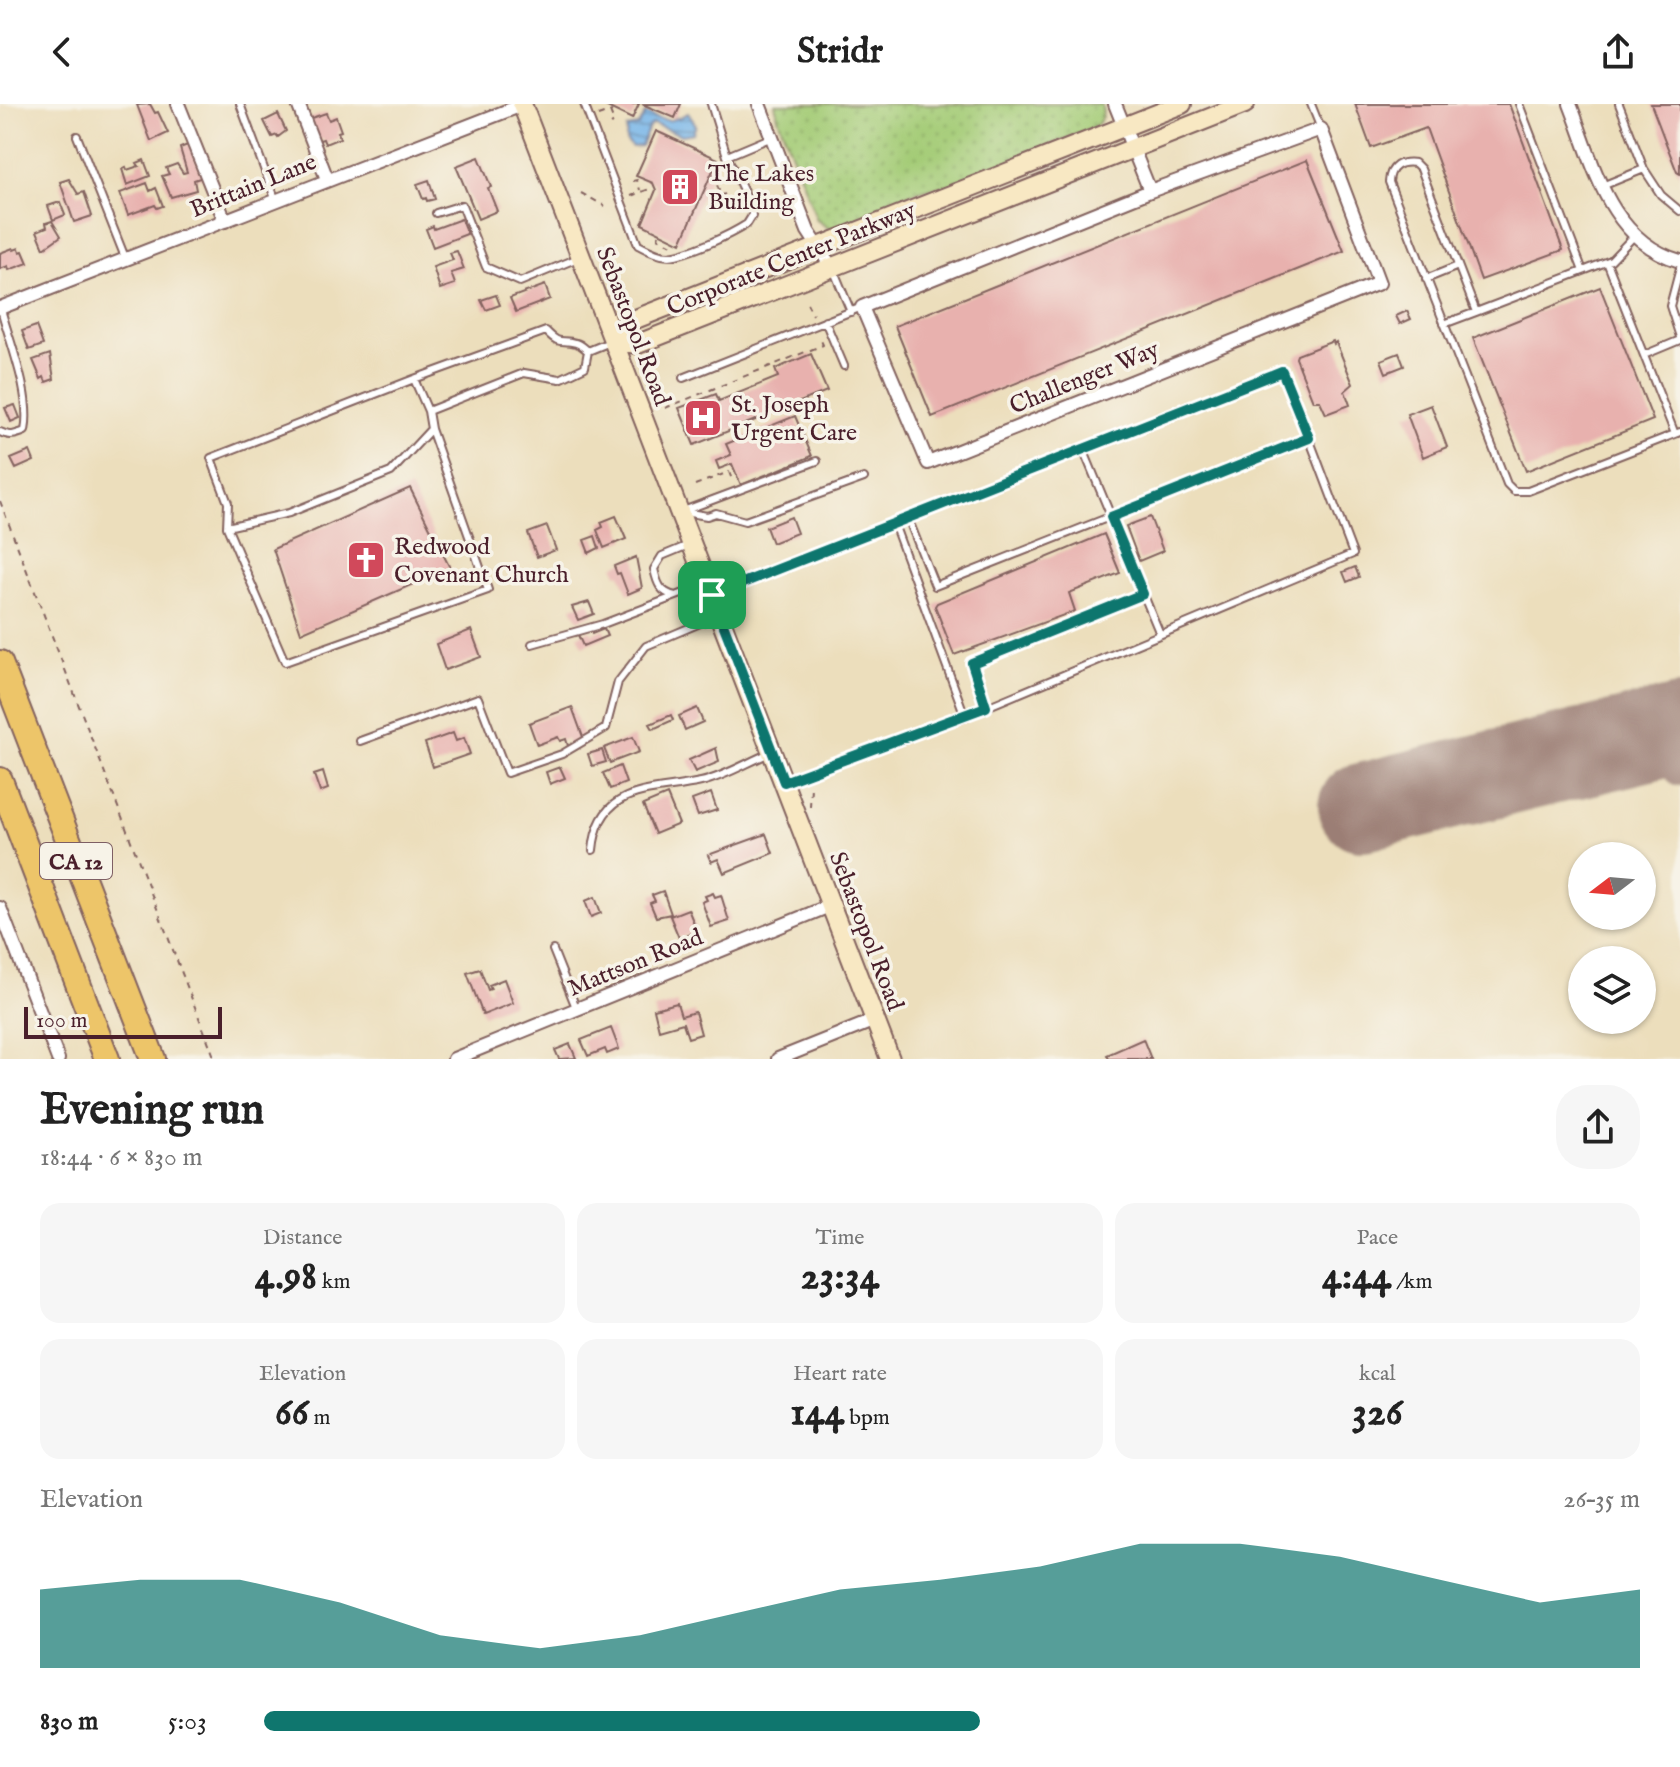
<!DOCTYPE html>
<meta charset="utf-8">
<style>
:root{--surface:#fff;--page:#f6f6f6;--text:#222;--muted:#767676;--accent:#0f766e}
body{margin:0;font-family:"IM FELL English",serif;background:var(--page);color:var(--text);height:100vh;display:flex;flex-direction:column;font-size:30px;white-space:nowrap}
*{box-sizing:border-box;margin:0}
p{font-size:26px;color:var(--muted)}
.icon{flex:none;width:44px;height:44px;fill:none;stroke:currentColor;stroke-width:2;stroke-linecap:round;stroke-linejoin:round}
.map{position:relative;height:955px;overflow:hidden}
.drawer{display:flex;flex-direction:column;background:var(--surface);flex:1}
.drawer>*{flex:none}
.needle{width:52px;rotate:254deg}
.tools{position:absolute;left:1568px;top:738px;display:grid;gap:16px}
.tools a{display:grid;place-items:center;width:88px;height:88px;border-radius:50%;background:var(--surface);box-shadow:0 2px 6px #0004;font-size:40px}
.scale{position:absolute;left:24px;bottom:20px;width:198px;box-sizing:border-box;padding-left:8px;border:4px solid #4a1f2b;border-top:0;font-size:22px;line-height:28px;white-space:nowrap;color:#4a1f2b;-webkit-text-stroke:6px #f7f3e8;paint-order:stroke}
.pin{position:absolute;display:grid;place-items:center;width:68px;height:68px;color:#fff;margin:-34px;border-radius:16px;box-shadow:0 4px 12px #0006}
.round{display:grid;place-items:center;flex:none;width:84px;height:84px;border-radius:32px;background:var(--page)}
.summary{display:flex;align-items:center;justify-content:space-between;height:136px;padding:0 40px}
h1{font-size:44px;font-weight:700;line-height:60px}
.stats{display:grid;grid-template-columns:repeat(3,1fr);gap:12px;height:136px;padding:8px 40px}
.stats div{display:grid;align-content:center;border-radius:20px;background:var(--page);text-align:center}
.stats b{font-size:40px;font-weight:700}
.stats small{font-size:22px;font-weight:400}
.stats p{font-size:22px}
.chart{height:224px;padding:16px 40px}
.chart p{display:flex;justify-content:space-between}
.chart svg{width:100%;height:144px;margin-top:8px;fill:var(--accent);opacity:.7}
ul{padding:0 40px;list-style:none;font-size:26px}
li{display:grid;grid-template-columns:128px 96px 1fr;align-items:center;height:60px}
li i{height:20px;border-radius:10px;background:var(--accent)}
header{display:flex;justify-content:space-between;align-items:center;height:104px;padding:0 40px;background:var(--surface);font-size:36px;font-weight:700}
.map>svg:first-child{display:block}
.grass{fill:url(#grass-dots);stroke:#777651;stroke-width:2}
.water{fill:url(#water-rules);stroke:#606a8a;stroke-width:2}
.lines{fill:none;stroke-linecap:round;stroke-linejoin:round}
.taxiway{stroke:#9b7e74;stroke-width:36}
.runway{stroke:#9b7e74;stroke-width:88}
.building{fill:#e8b1ae}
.lane-casing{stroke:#83625e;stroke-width:10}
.street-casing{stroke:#83625e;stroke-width:16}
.secondary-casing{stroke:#83625e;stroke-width:22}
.highway-casing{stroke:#83625e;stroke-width:28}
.path{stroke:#83625e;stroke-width:2;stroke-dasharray:6 6;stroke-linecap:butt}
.lane{stroke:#fff;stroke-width:6}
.street{stroke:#fff;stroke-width:12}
.secondary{stroke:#f8e8c3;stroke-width:18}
.highway{stroke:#edc569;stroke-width:24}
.route-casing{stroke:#fff;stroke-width:16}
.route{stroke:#0f766e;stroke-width:10}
.labels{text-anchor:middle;stroke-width:7;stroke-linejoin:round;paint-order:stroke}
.shield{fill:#f7f3e8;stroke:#7e5f64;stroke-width:2}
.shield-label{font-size:22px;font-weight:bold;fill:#4a1f2b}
.poi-label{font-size:24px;fill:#4a1f2b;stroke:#f7f3e8;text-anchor:start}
.street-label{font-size:24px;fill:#4a1f2b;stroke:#f7f3e8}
</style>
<header><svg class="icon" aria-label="back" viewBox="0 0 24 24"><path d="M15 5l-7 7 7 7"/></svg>Stridr<svg class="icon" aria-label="share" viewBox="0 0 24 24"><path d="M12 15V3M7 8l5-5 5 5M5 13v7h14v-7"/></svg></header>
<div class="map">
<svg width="1680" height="955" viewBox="0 0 1680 955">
<defs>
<pattern id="grass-dots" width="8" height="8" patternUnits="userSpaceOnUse" patternTransform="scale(2)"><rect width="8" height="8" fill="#a4cc77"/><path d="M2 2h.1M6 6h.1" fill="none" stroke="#8faf67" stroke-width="1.8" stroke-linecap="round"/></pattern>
<pattern id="water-rules" width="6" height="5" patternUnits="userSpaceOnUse" patternTransform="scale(2)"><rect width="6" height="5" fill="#76b5e9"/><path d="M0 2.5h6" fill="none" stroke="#6393bd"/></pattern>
</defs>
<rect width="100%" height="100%" fill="#f7f3e8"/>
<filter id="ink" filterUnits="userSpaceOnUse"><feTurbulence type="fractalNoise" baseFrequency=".0125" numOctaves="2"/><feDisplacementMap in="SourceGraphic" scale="16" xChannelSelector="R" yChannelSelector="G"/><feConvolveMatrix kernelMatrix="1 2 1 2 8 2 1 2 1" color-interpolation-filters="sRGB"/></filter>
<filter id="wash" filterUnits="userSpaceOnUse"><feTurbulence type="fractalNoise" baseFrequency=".006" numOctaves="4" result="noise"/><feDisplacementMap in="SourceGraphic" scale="32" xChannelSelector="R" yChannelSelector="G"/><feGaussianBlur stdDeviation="1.8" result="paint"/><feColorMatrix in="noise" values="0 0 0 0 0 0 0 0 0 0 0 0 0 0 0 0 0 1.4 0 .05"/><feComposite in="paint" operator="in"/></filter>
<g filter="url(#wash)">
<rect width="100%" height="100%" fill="#ecdebc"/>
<path class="grass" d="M775,0h326c4,10 1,18 -8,24l-143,57c-25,3 -51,11 -73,23 -16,8 -27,21 -46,22l-14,-10 -39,-102z"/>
<path class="water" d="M688,9l8,12 -3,8 -11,2 -29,-11 -4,3 -8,19 -9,1 -6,-6 1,-13 11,-2 7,-12c23,7 22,10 43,-1z"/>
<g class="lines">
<path class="taxiway" d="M1659,630l21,34"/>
<path class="runway" d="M1362,703l318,-78"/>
</g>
<g id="blocks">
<path class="building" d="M150,0l5,9 3,-1 10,21 -17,8 -14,-36z
M601,0h38l-7,15z
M642,0h39l-6,14z
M1355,0h154l54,146 -82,30 -55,-152 -55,20z
M1651,0h29v70l-3,-2z
M326,9l3,7 7,-3 5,14 -3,1 2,6 -15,6 -2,-5 -7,2 -8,-22z
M278,10l8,17 -8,6 -1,-2 -5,2 -8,-16z
M656,27l62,28 -37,84 -39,-19 14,-34 -3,-7 -17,-7z
M190,40l13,33 -9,3 2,10 -25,7 -9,-21 7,-2 -3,-6 11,-4 6,9 4,-1 -7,-24z
M479,53l12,30 -3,1 9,23 -19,8 -22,-53z
M144,56l6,16 -23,9 -5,-16 4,-2 1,3 12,-4 -2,-3z
M1307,56l37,91 -412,166 -37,-91z
M69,75l9,15 6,-2 8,24 -18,6 -14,-40z
M429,76l6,19 -8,2 -1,-3 -3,1 -6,-15z
M147,79l3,8 6,-3 7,18 -6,2 -2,-3 -27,10 -8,-22z
M60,98l5,13 -12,5 -5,-14z
M461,115l6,15 -34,13 -7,-18 7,-3 1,3z
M52,117l9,15 -17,12 -7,-17 10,-4 -1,-4z
M13,144l1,2 5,-2 1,4 3,-1 5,12 -19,7 -1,-4 -8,3v-16z
M457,147l7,18 -13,4 4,11 -15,5 -7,-22 20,-7 -3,-7z
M545,181l5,14 -34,13 -6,-14z
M1600,183l53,133 -127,51 -53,-133z
M496,191l4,10 -14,5 -5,-10z
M1407,207l4,8 -11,5 -4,-8z
M36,222l7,19 -14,5 -7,-19z
M1333,237l1,3 2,-2 17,42 -8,7 5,14 -24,9 -6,-13h-7l-17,-43 1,-3z
M1399,249l5,13 -18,7 -5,-13z
M50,250l4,25 -8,3 -2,-5 -3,2 -8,-19z
M811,250l16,37 -133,54 -15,-37 37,-14 3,7 59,-24 -3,-8z
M15,301l5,13 -9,4 -6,-14z
M1431,301l16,42 -24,10 -16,-43z
M795,312l17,40 -71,29 -9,-21 -13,5 -3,-8 15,-6 -5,-11z
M30,347l4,10 -18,8 -5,-10z
M410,384l40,80 -149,65 -28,-84z
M616,412l10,23 -22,9 -7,-18 6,-3 -2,-5z
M791,413l6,16 -25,10 -6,-16z
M1150,413l13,34 -24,10 -13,-35z
M547,422l9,24 -19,7 -9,-24z
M1104,430l16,39 -51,20 6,18 -121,44 -19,-49 2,-3z
M595,432l4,12 -10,5 -5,-13z
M636,453l6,31 -14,6 -8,-21 -3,1 -3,-8z
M1355,463l4,10 -12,5 -4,-10z
M589,498l5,12 -16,6 -6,-13z
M604,525l3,7 -24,10 -5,-11 13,-5 1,4z
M471,526l10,27 -36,13 -9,-26z
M572,603l12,33 -16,6 -2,-7 -6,2 -2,-4 -21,8 -8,-22z
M697,604l6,14 -18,8 -6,-14z
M671,611l2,5 -20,9 -3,-5z
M453,629l3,8 8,-3 6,16 -37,13 -8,-24z
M633,633l6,15 -29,11 -6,-15z
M716,644l3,14 -24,10 -6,-12z
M602,646l4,12 -14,4 -4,-12z
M620,662l6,17 -16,6 -7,-16z
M560,663l5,11 -15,6 -4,-12z
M323,668l5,17 -8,3 -6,-17z
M711,689l6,17 -19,6 -6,-16z
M667,691l12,29 -24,10 -12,-29z
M766,730l7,19 -49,20 -6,-14 -7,3 -3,-7z
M663,787l8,23 -15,3 -6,-14 5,-2 -3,-6z
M713,789l2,4 6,-2 8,26 -18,6 -9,-25 5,-2 -2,-4z
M595,793l6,16 -10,4 -6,-16z
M688,805l9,22 -18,7 -9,-22z
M480,865l8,21 3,-1 -2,-4 15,-6 9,24 -30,12 -16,-42z
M677,899l4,13 14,-4 6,22 -13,4 -5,-15 -24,7 -5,-21z
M611,924l8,21 -12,5 -2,-5 -17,7 -7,-16z
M1143,935l8,20h-42l-2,-4z
M570,940l6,14 -17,1 -4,-9z"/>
</g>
</g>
<g filter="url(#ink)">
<use href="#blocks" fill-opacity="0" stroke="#83625e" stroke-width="2"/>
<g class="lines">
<defs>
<path id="lane" d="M240,0l36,97
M584,0l54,141c10,5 20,11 31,11 20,-2 61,-21 78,-32l5,-8 -1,-9 -24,-51 43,-18
M711,0l16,52
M1311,0l10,25
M1519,0l64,167 -107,41 -55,-143 -6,-6c-15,-2 -25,3 -26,19l118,302 7,7h14l152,-59
M77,32l49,124
M1644,65l17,26 19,16
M1602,82l42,-17 -25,-65
M436,109l26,-8 24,62 34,15 58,-24
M1607,158l68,172
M1680,164l-10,38 10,31
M834,167l17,41
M1583,167l28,-11 23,-24
M1426,175l32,-13
M825,217l19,45
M1444,220l32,-12
M588,247l22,-9
M1644,251l36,-15
M683,274l179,-71
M414,275l14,32 3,18 57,161 -203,72 -58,-135 1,-24 -17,-45 203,-79 132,-48c15,16 15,7 30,12 5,1 8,5 12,8
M428,307l96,-38 36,6 25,-12 3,-16
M0,328c10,5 15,3 25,-1 7,-35 -15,-88 -24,-122
M1083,345l77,185
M683,407l134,-50
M684,408l23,4 9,-3 29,8 119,-43
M227,423l62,-14 102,-41 40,-43
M716,490l19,-8 165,-65 8,-3 374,-147 27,67 -374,148 -27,-68
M676,492c-16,-3 -19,-13 -22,-27l8,-13 29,-12
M532,540l71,-20 102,-39
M986,603l-14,-44 171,-69
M965,612l388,-162 -44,-116
M360,637l118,-43 29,75 55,-19 44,-26 12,-46 28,-36 71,-30
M784,678l181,-66 -71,-192
M593,746c6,-66 58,-57 108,-68 23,-5 47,-20 69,-29
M553,846l24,60"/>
<path id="street" d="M178,0l47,117
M298,0l29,75
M759,0l49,127 24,37
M1115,0l35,87 171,-62 58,154 -451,180 -66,-156 288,-116
M1570,0c24,61 39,136 110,157
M0,204l522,-203
M0,804l58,151
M454,955l378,-154
M778,955l97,-39"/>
<path id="secondary" d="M522,0l368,955
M614,237l24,3 607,-240
M614,237l14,-19 554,-218"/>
<path id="highway" d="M0,559l153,396
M0,676l107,279"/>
</defs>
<use href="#lane" class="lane-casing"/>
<use href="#street" class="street-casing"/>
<use href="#secondary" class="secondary-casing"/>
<use href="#highway" class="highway-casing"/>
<path class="path" d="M610,8l4,10 -3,2
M598,12l14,-5
M713,70l8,22 4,-2
M633,77l4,-1 3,10
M581,89l24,13
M631,92l21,-8
M659,131l-1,3 16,8
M807,199l6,12
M665,304l158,-63 -3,-7
M695,381l34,-13 4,10
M0,397l215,558
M810,703l1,-21"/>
<use href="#lane" class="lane"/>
<use href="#street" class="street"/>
<use href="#secondary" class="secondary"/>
<use href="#highway" class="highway"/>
</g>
</g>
<g class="lines" filter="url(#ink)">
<defs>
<path id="route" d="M1282,267l27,67 -198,79 32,77 -171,69 14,44 -202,75 -72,-187z"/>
</defs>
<use href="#route" class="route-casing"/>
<use href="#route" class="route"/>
</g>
<defs>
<symbol id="building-square" viewBox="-11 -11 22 22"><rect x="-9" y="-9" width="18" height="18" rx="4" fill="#d1495b" stroke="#f7f3e8"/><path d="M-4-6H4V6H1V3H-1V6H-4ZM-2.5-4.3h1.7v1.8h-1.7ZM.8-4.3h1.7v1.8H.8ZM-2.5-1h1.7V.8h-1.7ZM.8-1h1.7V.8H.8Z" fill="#fff"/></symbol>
<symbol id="hospital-square" viewBox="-11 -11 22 22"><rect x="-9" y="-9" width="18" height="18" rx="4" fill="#d1495b" stroke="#f7f3e8"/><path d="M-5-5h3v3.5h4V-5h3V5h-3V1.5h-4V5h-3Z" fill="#fff"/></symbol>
<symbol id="church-square" viewBox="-11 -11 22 22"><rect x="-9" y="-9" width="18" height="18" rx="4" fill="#d1495b" stroke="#f7f3e8"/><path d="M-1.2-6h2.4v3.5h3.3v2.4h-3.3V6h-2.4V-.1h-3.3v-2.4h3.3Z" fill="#fff"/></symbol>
</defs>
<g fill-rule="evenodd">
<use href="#building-square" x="658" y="61" width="44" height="44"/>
<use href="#hospital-square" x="681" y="292" width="44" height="44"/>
<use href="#church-square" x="344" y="434" width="44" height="44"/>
</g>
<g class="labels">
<rect class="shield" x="40" y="739" width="72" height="36" rx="6"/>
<g class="shield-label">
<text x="76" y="765">CA 12</text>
</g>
<g class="poi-label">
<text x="708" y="77">The Lakes<tspan x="708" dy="28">Building</tspan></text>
<text x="731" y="308">St. Joseph<tspan x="731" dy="28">Urgent Care</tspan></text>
<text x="394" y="450">Redwood<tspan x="394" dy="28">Covenant Church</tspan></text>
</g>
<g class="street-label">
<text transform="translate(253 81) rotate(-22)" y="8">Brittain Lane</text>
<text transform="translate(791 154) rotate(-22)" y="8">Corporate Center Parkway</text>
<text transform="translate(634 222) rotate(69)" y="8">Sebastopol Road</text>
<text transform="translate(1084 273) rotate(-22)" y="8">Challenger Way</text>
<text transform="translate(867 827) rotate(69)" y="8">Sebastopol Road</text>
<text transform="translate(635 858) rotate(-22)" y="8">Mattson Road</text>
</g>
</g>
</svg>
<div class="tools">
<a><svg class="needle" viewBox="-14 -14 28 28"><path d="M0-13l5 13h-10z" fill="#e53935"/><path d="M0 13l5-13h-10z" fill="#767676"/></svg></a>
<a><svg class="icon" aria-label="layers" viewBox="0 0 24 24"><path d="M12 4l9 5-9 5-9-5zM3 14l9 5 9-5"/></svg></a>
</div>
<div class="scale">100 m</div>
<div class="pin" style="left:712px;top:491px;background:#1e9e55"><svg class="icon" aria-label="arrive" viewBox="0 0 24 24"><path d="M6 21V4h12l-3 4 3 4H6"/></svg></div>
</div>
<section class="drawer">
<div class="summary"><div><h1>Evening run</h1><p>18:44 · 6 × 830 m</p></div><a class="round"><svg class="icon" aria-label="share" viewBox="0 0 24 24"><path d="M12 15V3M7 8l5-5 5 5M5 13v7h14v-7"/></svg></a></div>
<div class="stats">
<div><p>Distance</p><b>4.98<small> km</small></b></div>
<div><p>Time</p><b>23:34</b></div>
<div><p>Pace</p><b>4:44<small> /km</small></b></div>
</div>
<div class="stats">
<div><p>Elevation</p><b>66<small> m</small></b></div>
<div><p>Heart rate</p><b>144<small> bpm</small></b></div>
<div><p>kcal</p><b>326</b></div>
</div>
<div class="chart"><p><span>Elevation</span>26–35 m</p>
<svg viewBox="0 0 160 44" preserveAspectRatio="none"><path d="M0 44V20L10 17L20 17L30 24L40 34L50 38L60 34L70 27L80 20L90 17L100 13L110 6L120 6L130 10L140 17L150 24L160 20V44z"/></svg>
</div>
<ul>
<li><b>830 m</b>5:03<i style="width:52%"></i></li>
</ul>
</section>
